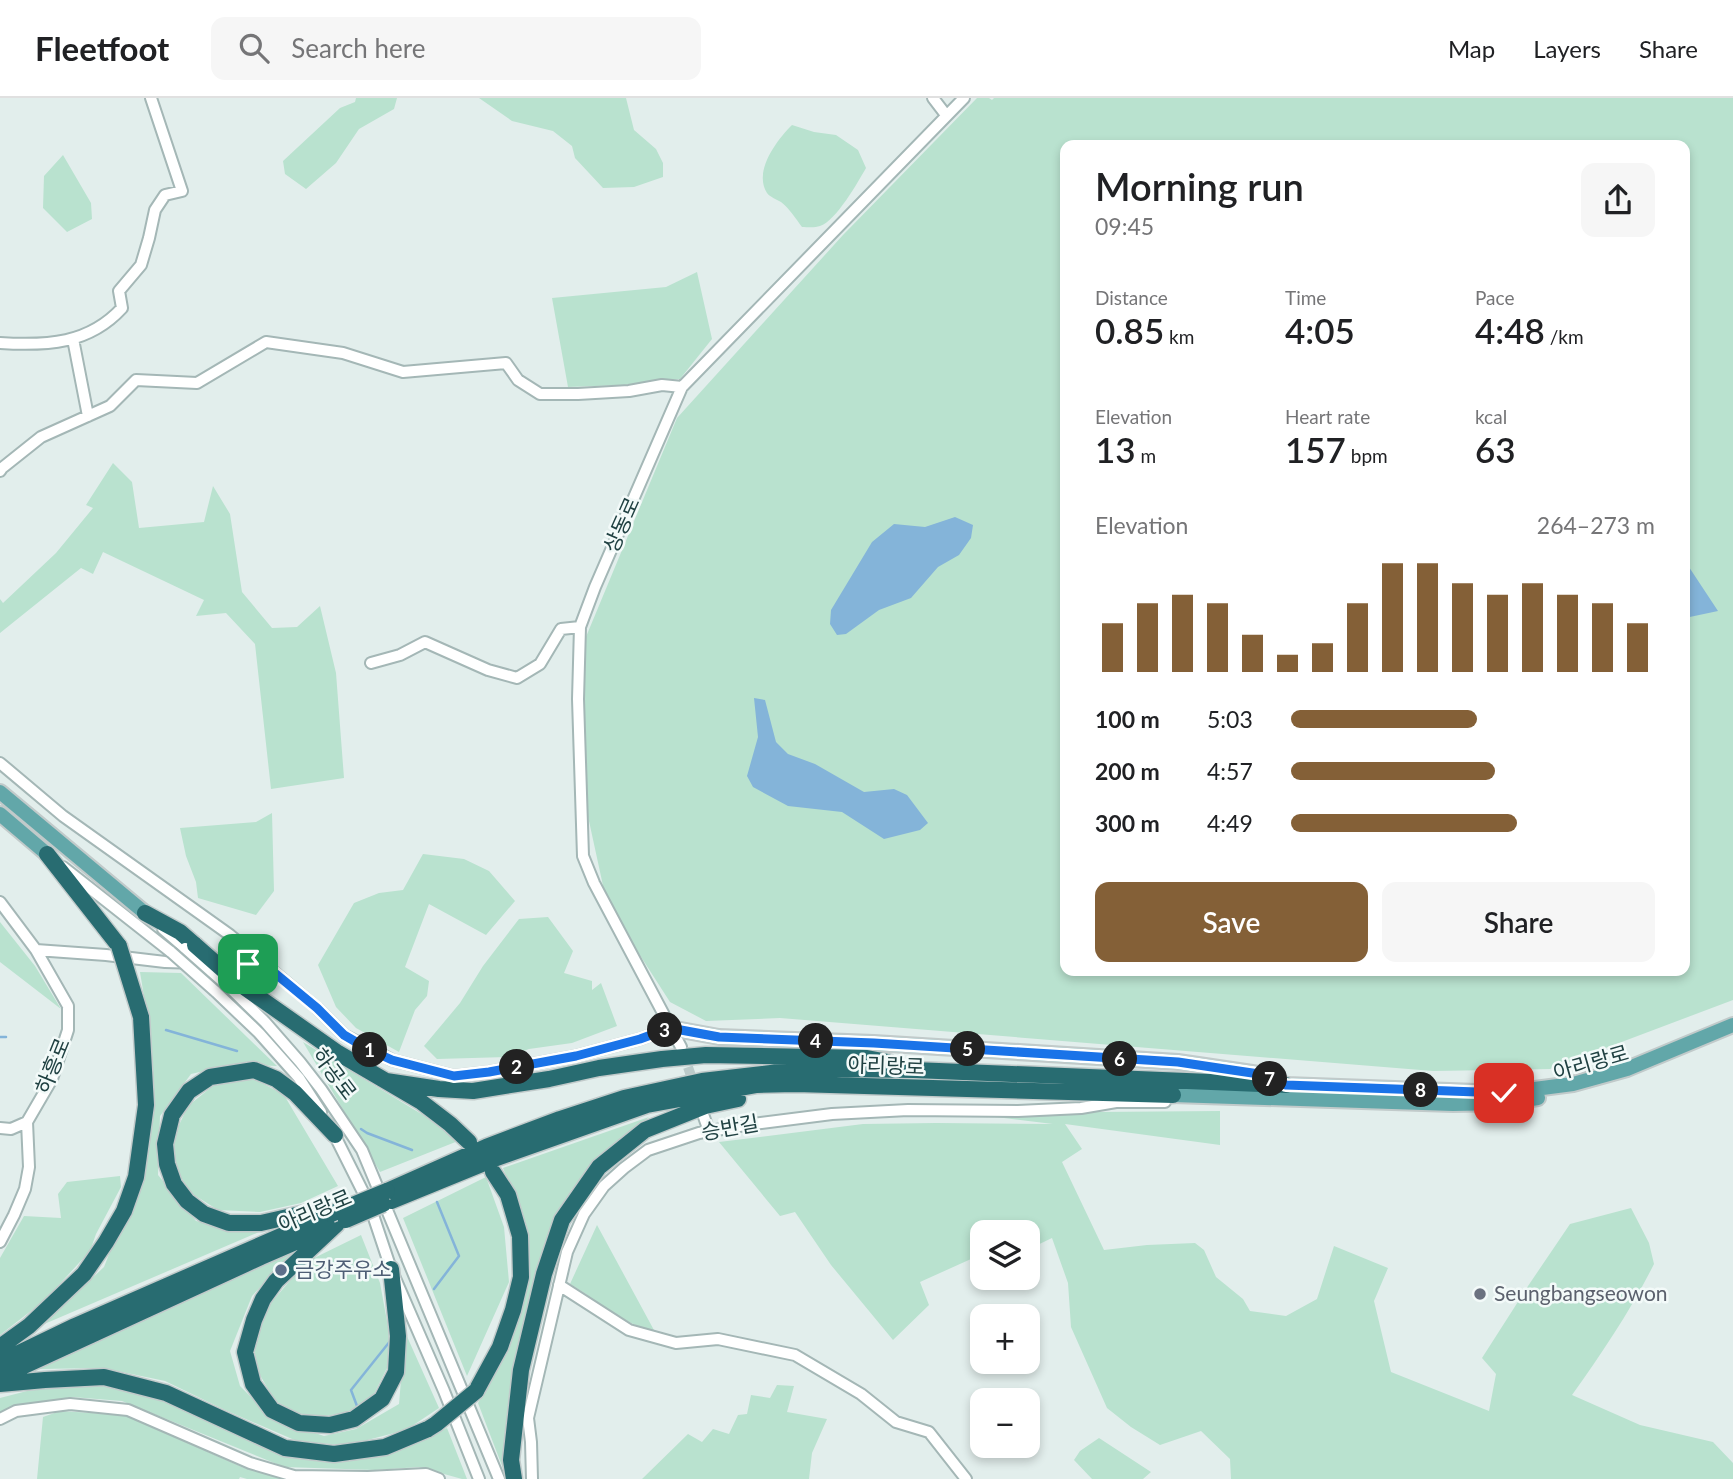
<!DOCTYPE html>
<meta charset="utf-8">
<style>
:root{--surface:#fff;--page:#f6f6f6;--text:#202124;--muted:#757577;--line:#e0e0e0;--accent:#846037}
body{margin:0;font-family:Lato,"Noto Sans KR",sans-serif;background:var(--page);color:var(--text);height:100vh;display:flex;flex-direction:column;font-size:26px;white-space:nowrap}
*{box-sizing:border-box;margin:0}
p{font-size:23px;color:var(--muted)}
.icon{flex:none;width:38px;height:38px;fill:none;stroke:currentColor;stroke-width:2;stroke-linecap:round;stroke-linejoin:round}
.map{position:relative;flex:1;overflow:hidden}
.details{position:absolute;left:1060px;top:42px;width:630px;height:836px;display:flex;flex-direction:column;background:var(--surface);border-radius:14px;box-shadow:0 4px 10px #0003}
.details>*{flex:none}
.buttons{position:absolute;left:970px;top:1122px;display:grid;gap:14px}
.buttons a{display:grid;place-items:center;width:70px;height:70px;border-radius:14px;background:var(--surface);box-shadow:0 4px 10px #0003;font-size:35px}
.pin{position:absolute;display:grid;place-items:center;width:60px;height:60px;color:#fff;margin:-30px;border-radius:14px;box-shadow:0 4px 10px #0006}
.km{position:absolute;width:35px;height:35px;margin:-18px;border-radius:50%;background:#222;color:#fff;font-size:19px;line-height:35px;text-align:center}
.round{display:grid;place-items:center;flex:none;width:74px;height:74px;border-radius:14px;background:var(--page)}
.headline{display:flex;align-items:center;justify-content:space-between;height:119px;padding:0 35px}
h1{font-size:38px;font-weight:600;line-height:52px}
.stats{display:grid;grid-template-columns:repeat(3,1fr);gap:10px;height:119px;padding:7px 35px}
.stats div{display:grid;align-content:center}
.stats b{font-size:35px;font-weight:600}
.stats small{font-size:19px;font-weight:400}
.stats p{font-size:19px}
.chart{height:196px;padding:14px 35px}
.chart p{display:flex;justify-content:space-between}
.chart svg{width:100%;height:126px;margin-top:7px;stroke:var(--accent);stroke-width:6}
.cta{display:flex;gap:14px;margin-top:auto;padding:14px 35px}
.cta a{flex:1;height:80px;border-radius:14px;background:var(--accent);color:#fff;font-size:28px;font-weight:600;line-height:80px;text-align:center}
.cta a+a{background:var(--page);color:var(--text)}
ul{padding:0 35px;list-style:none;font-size:23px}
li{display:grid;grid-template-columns:112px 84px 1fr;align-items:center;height:52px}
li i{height:18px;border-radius:9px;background:var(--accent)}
header{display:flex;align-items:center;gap:42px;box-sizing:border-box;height:98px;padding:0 35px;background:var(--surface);border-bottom:2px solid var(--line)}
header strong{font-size:33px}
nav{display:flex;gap:38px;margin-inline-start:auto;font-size:24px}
.search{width:490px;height:63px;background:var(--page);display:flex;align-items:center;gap:18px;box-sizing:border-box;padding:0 24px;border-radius:14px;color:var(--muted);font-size:26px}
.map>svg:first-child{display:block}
.green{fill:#b9e2cf;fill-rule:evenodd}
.water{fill:#84b4d9}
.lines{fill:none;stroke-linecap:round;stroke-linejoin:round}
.stream{stroke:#84b4d9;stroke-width:2.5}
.minor-tunnel{stroke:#bbcbca;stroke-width:10;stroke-dasharray:10 5;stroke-linecap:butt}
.minor-casing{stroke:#a4b7b6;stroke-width:14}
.major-casing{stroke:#c1caca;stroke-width:18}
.highway-casing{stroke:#c1caca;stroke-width:19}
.minor{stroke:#fff;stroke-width:10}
.major{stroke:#62a7a9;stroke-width:14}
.highway{stroke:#286c71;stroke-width:16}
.minor-bridge-casing{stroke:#a4b7b6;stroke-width:14;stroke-linecap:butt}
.highway-bridge-casing{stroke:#c1caca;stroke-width:19;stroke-linecap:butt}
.minor-bridge{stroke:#fff;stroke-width:10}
.highway-bridge{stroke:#286c71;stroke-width:16}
.route-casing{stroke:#fff;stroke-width:14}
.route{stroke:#1a73e8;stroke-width:9}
.service-dot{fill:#5c6f8a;stroke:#f3faf9;stroke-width:2.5}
.worship-dot{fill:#6b7280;stroke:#f3faf9;stroke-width:2.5}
.labels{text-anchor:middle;stroke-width:5;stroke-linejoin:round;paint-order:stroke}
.street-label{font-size:21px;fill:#204142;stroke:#f3faf9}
.service-label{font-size:21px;fill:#4e5e75;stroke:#f3faf9;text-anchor:start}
.worship-label{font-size:21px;fill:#5b616d;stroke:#f3faf9;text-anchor:start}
</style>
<header>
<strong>Fleetfoot</strong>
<div class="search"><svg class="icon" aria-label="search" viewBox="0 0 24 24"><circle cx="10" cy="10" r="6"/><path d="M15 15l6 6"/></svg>Search here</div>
<nav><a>Map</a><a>Layers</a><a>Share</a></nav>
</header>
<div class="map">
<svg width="1733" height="1381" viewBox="0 0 1733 1381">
<rect width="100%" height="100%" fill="#e2eeec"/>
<path class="green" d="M356,0h41l-3,11 -35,20 -23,34 -30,26 -21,-15 -2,-13 57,-53 15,-6z
M479,0h147l8,32 22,19 7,14v14l-29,10 -31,1 -28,-30 -3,-12 -19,-15 -41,-10z
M977,0h12l3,2 2,-2h739v902l-183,69 -117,2 -653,-53 -74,3 -36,-19 -63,-98 -23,-106 -1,-154 94,-226 166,-183zM1066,47h619v826h-619z
M792,27l22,7 22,3 22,15 8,18c-8,14 -30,53 -46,58 -5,2 -13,1 -18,1 -6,-8 -13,-19 -21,-25 -5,-3 -11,-5 -14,-9 -14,-22 10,-53 25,-68z
M63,57l28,48 1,16 -25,13 -24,-24 1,-32z
M697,174l15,67 -32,40 -56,6 -56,2 -16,-89 114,-11z
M113,365l19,19 7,46 65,-6 9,-36 17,28 12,78 30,36 25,-1 23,-21 16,67 8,105 -73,11 -16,-145 -29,-31 -30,3 8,-16 -101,-48 -10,22 -12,-6 -81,65v-34l3,4 53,-50 37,-45 -7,-3z
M272,715l2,78 -18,24 -58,-17 -2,-16 -10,-26 -6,-28 76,-6z
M423,756l41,5 25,12 26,30 -29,34 -57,-31 -24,63 24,14 -2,15 -12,14 -16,42 -43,-24 -20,-21 -18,-42 36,-62 25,-10 24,-3z
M548,819l25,34 -9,22 28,8v9l9,-7 16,43 -45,17 -43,6 -22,8 -70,2 -13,-13 36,-43 23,-37 36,-47z
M0,824l35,44 26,43 -61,-47z
M140,874l41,1 96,93 -43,-2 -43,10 -31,42 -2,59 38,46 63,11 -217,93 62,-58 45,-115 2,-113z
M303,944l120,73 35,26 -78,31z
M255,981l29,16 54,91 -37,17 -41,9 -42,-2 -27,-17 -17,-27 -3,-24 17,-36 26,-21z
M1220,1013v34l-155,-21 17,25 -20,13 42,88 43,-5 48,-2 9,7 12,27 27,22 7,12 36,5 31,-17 17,-53 54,22 -14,33 17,71 98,39 7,-37 -14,-16 46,-72 42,-62 61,-16 18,35 5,21c-23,46 -52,89 -82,131l68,30 73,17 20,21v16h-502l-1,-20 -29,-28 -41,14 -29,-18 -24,-19 -36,-81 -3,-44 -16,-45 -25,12v-18h-45v41l-5,2 -6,-16 -51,23 9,23 -36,35 -62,-75 -36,-53 -15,4 -61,-74 144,-18 73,-1 117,1 -57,-7 99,-5z
M649,1019l-78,73 -28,63 -33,142 -1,84h-2l-29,-76 31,-53 20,-80 -7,-54 -19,-48z
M120,1078l1,11 -25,47 -6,17 -45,49 -45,35v-77l24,-42 37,2 -3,-24 9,-12z
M486,1079l18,50 5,55 -42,94 -64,-158z
M597,1127l58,107 -22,-8 -36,-20 -11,-10 -16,-10z
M361,1137l19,48 9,49 -1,34 -16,32 -26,15 -39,5 -32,-17 -18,-31 -3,-25 16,-41 36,-42z
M293,1154l-41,44 -22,55 10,35 33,33 51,17 32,-7 43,-25 6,-72 34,76 -33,22 -58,15 -49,-3 -74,-32 -60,-29 -62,-13 -64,1z
M89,1285l48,8 39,13 120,52 60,4 42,-9 49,-23 20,51h-5l-43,-12 -44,3 -91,-3 -162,-66 -50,-4 -60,10 -12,6v-15l27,-7z
M777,1287l17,1 -7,26 40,7 -15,34 -3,26h-167l46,-45 14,8 11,-13 16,5 9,-19 9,-1 4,-19 19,3z
M60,1313l65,4 119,53 49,11h-46l-7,-2 -1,2h-202l6,-62z
M1099,1340l52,34 -8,7h-51l-18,-19 6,-9z"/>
<path class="water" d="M955,419l18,8 -2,13 -12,17 -21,12 -27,31 -32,12 -33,24 -9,1 -7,-11 1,-14 41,-68 22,-18 31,3z
M1685,463l33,50 -33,7z
M754,600l11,2 11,42 12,12 27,10 49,28 30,-3 13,6 21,28 -8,7 -36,9 -42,-27 -54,-6 -35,-19 -6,-11 11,-39z"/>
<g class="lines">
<path class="stream" d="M166,932l71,21
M0,939h6
M361,1031l6,4 45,17
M434,1191l25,-33 -22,-54
M357,1308l-6,-16 40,-50"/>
<path class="minor-tunnel" d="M683,955l12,34"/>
<defs>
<path id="minor" d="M933,0l13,17
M73,241l15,77
M0,245c47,3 89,1 122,-35l-3,-17 22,-26 8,-27 6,-28 10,-15 17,-4 -31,-93
M0,373l2,-3 39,-31 69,-31 26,-26 61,3 69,-41 77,11 60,19 103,-9 12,17 22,14h38l51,-3 33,-6 20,2
M371,565l29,-8 25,-13 63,28 29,8 23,-14 21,-35 19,-2
M0,665l63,53 167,119 87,73 27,27 48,25 62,16 35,-4 87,-16 64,-17 30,-11
M63,769l108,85
M0,804l36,48 32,56v24l-16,49 -25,43 2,45 -4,22 -11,26 -14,27
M163,831l22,19
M36,852l70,5 59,7 100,3
M229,889l36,35 35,40 21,27 41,61 137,329
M215,893l44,42 40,45 22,34
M681,949l-87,-164 -11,-27 -5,-157 2,-72 15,-40 87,-200 282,-289
M704,1019l5,14
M0,1030l11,1 16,-7
M333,1034l37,74 21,63 53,122 35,88
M559,1187l70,45 47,13 42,-4 77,16 66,39 35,28 33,10 37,47
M0,1321l16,-8 54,-7 58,6 122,53 44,13 74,1 58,-3 13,5
M532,1381l-1,-37 -3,-24 39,-166 17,-38 20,-28 20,-18 24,-18 51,-17 46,-8 87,-11 76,-4 110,1 63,-3 35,-6h49"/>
<path id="major" d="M0,694l145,121
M0,716l47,40
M670,930l49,9 155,6 304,19 81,12 27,11 218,8 69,-9 54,-15 106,-44
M1173,997l280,9 51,-1 34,-5"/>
<path id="highway" d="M47,756l72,92
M145,815l35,19 15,13
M237,884l101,71 82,48 30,23 19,18
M386,983l53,8 34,2 76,-12 50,-11 63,-9 44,-4 161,3 21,4
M387,1093l99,-44 74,-28 64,-21 78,-17 77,-9 68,-3 67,1 372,15
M391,1103l103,-42 153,-54 110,-20 39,-1 377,11
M327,1118l-13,-5 -53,12h-32l-25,-9 -17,-13 -13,-17 -7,-20 -2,-20 7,-29 17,-24 21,-14 44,-7 22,9 19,14 40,42
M337,1126l-61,57 -13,18 -9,21 -9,32 8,32 19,26 27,13 31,2 24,-6 28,-20 14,-27 2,-36 -7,-67
M0,1249l29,-21 55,-52 22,-32 18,-31 12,-34 10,-72 -5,-88
M0,1264l75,-36 254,-111
M0,1279l261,-120 65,-28
M0,1286l45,-4 59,-3 62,16 119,55 49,6 51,-7 43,-18
M476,1293l24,-44 13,-37 8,-33 -1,-41 -12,-41 -15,-23
M514,1381l-3,-19 10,-90 23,-96 18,-54 37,-53 46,-37 60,-24 33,-7"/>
</defs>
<use href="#minor" class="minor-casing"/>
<use href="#major" class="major-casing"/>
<use href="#highway" class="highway-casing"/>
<use href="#minor" class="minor"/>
<use href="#major" class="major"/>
<use href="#highway" class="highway"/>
<defs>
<path id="minor-bridge" d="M185,850l44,39
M171,854l44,39"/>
<path id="highway-bridge" d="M195,847l42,37
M119,848l22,71
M331,1116l56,-23
M346,1122l37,-16
M428,1331l8,-5 40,-33"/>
</defs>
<use href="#minor-bridge" class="minor-bridge-casing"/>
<use href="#highway-bridge" class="highway-bridge-casing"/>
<use href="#minor-bridge" class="minor-bridge"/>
<use href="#highway-bridge" class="highway-bridge"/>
</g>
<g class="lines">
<defs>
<path id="route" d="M248,866l17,1 52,43 27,27 24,14 24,11 62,16 35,-4 87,-16 64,-17 30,-11 49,9 155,6 304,19 81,12 27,11 218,8"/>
</defs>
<use href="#route" class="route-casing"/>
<use href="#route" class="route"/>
</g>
<circle class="service-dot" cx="281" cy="1172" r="7"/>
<circle class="worship-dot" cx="1480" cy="1196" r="7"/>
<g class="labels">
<g class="street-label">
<text transform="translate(622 427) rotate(-66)" y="7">상동로</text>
<text transform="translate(1591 965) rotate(-16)" y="7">아리랑로</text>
<text transform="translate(53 968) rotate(-68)" y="7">하흥로</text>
<text transform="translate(886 968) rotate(2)" y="7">아리랑로</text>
<text transform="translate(334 976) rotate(53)" y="7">하공로</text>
<text transform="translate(730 1030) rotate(-10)" y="7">승반길</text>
<text transform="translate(315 1113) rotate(-23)" y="7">아리랑로</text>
</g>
<g class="service-label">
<text x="295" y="1179">금강주유소</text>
</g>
<g class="worship-label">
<text x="1494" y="1203">Seungbangseowon</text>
</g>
</g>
</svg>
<div class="buttons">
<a><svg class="icon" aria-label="layers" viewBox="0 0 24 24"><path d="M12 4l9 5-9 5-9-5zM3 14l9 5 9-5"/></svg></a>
<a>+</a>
<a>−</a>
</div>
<div class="pin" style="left:248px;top:866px;background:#1e9e55"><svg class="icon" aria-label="arrive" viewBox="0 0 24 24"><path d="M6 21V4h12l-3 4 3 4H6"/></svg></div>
<div class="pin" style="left:1504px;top:995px;background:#d93025"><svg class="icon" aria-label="check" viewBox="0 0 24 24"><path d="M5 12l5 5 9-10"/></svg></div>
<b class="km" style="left:370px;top:952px">1</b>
<b class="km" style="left:517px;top:969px">2</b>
<b class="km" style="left:665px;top:932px">3</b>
<b class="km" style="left:816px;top:943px">4</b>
<b class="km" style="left:968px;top:951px">5</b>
<b class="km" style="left:1120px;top:961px">6</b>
<b class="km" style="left:1270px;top:981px">7</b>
<b class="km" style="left:1421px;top:992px">8</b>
<section class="details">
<div class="headline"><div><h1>Morning run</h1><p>09:45</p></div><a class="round"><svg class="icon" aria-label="share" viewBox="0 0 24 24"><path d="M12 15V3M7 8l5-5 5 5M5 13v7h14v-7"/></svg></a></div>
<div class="stats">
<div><p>Distance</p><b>0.85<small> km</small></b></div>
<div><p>Time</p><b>4:05</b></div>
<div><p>Pace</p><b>4:48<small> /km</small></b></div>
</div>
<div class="stats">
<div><p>Elevation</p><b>13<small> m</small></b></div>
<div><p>Heart rate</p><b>157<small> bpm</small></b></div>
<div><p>kcal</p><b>63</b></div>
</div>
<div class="chart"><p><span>Elevation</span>264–273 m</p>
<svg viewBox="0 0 160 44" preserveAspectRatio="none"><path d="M5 44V27M15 44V20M25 44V17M35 44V20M45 44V31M55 44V38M65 44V34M75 44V20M85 44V6M95 44V6M105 44V13M115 44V17M125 44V13M135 44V17M145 44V20M155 44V27"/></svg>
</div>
<ul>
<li><b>100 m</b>5:03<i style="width:51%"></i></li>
<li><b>200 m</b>4:57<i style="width:56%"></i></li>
<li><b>300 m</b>4:49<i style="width:62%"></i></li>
</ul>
<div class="cta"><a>Save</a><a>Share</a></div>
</section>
</div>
